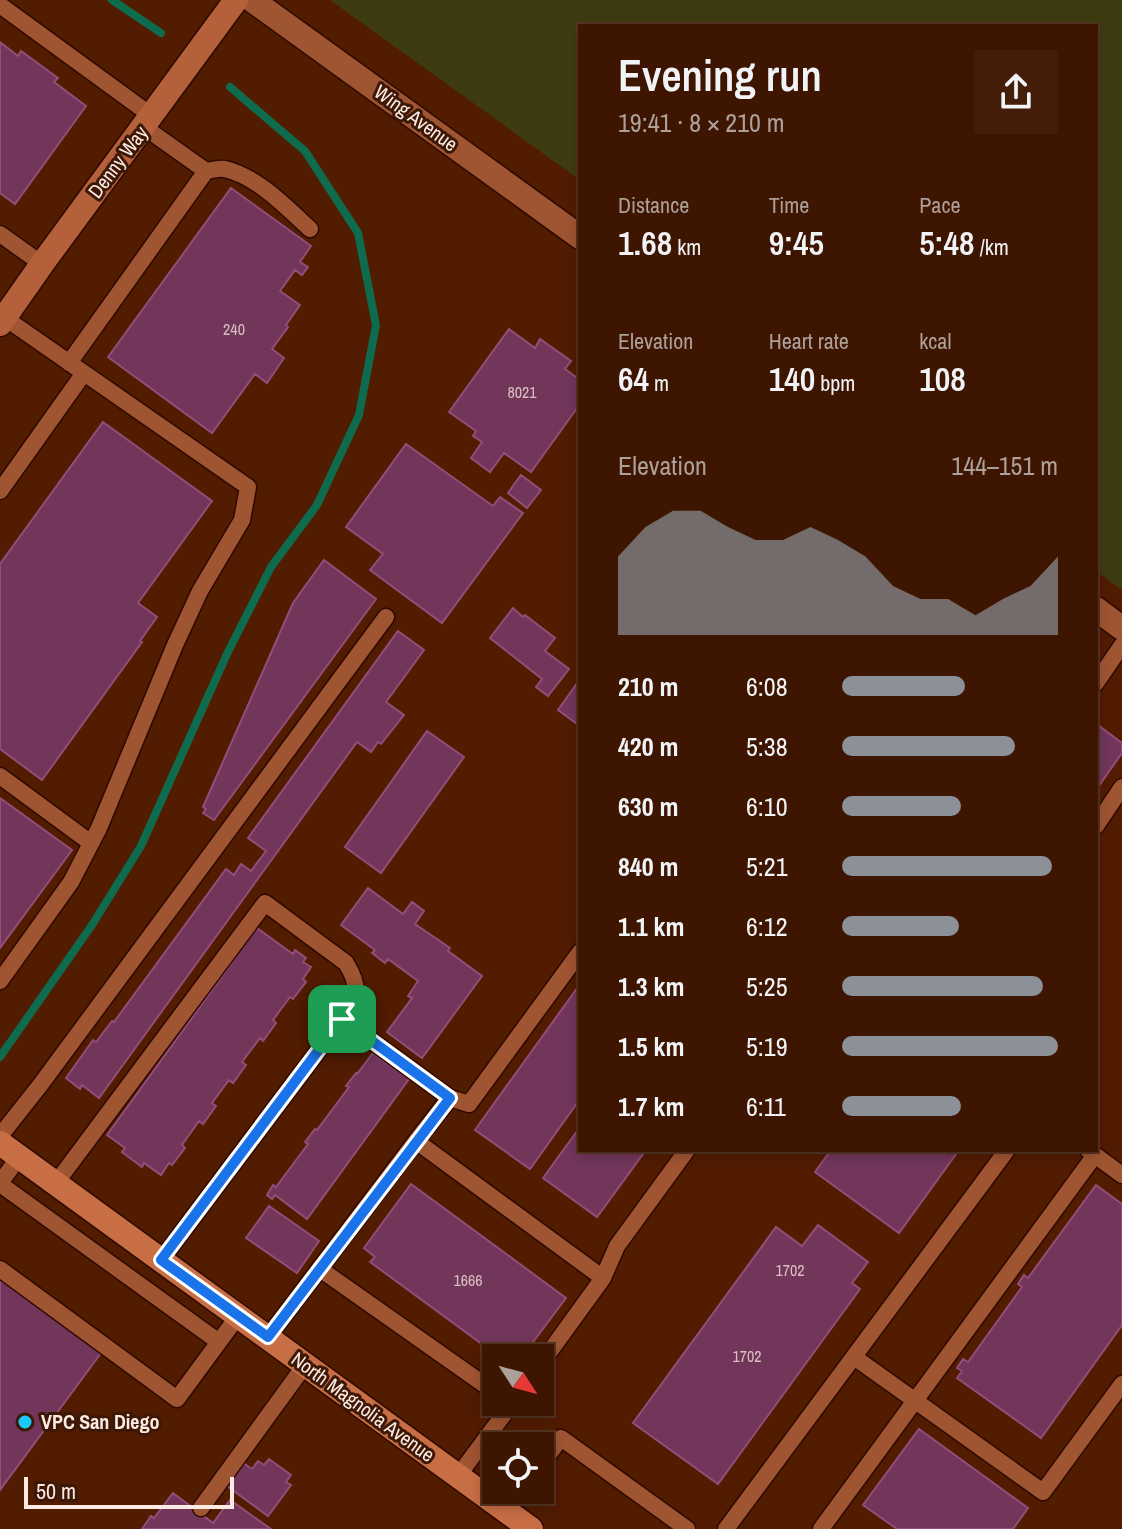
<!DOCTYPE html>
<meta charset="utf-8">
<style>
:root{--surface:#3d1500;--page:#441e0a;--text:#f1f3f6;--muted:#ad9f99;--line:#563422;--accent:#8c9099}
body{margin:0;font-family:"Archivo Narrow",sans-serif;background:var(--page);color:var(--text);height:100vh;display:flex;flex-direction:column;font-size:30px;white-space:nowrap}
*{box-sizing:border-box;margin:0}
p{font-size:26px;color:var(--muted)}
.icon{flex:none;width:44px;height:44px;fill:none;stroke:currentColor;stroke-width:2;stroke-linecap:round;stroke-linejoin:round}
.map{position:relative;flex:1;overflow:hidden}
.side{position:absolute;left:578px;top:24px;width:520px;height:1128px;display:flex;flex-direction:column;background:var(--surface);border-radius:0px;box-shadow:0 4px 12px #0003,0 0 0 2px var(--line)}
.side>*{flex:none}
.needle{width:52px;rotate:126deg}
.tools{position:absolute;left:482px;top:1344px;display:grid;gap:16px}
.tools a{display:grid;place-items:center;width:72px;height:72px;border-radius:0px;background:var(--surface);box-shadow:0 4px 12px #0003,0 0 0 2px var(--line);font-size:40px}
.scale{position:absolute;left:24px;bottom:20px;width:210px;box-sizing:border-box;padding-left:8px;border:4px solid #fceae3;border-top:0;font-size:22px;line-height:28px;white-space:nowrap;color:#fceae3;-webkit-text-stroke:6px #3e1806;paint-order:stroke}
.pin{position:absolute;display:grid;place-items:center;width:68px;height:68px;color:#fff;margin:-34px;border-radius:16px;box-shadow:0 4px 12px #0006}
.round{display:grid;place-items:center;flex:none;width:84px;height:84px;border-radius:0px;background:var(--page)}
.overview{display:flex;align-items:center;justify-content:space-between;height:136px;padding:0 40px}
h1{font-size:44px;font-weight:600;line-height:60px}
.figures{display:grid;grid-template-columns:repeat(3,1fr);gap:12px;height:136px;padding:8px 40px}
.figures div{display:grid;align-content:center}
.figures b{font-size:34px;font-weight:600}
.figures small{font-size:22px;font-weight:400}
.figures p{font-size:22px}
.chart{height:224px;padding:16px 40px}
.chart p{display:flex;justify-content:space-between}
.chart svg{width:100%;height:144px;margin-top:8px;fill:var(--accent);opacity:.7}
ul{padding:0 40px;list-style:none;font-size:26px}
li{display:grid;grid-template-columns:128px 96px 1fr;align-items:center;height:60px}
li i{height:20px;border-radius:10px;background:var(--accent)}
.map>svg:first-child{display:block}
.green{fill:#3f3b11}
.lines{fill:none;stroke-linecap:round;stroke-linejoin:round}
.stream{stroke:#0e6b4d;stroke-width:8}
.building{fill:#71365a;stroke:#944c78;stroke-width:2}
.lane-casing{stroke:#2e0900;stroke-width:19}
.street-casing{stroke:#2e0900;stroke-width:27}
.secondary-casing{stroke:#2e0900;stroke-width:27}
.primary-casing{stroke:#2e0900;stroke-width:27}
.lane{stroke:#9f5432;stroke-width:16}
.street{stroke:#9f5432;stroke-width:24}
.secondary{stroke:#b4613b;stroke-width:24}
.primary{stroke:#c86e45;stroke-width:24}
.route-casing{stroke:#fff;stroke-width:16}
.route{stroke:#1a73e8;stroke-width:10}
.poi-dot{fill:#17cafb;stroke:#3e1806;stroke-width:3}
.labels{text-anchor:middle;stroke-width:6;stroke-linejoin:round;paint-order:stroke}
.number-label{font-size:16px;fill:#d9bdc1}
.street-label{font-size:20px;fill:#fceae3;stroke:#3e1806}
.poi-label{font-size:20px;font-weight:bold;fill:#fceae3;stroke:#3e1806;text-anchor:start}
</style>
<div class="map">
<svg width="1122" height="1529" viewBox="0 0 1122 1529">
<rect width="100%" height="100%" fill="#511c00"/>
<path class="green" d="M330,0h792v590l-26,-19v-545h-516v154z"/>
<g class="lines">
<path class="stream" d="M112,0l49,33
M0,1057l92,-132 49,-79 86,-192 44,-87 46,-62 42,-90 17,-90 -18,-92 -53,-82 -75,-64"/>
</g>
<path class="building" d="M0,42l18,14 3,-5 37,27 -4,4 32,24 -71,98 -15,-11z
M231,188l80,58 -11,16 8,5 -6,8 -7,-5 -15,21 20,14 -14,20 2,2 -16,22 12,9 -17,25 -12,-9 -43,59 -104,-76z
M509,329l26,19 5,-9 31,22 -6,8 15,11v24l-49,68 -27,-19 -14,19 -19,-14 11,-16 -9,-6 3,-5 -27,-19z
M103,422l109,79 -74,102 19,14 -17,24 2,1 -100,138 -42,-31v-185z
M406,444l87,62 7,-9 23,16 -81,110 -72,-53 13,-16 -37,-27z
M521,475l20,15 -14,18 -19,-15z
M324,560l52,39 -162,221 -11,-7 3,-4 -3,-2 90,-204z
M513,608l10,9 2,-2 30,23 -10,13 24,18 -21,27 -12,-9 6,-8 -52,-41z
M398,631l26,19 -38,52 18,13 -23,29 -3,-2 -7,10 -14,-10 -258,356 -17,-13 -2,4 -14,-11 27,-38 3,2 16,-21 2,1 112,-153 8,6 7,-11 10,7 15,-20 -18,-13z
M580,679v47l-22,-16z
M1098,725l24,18v10l-26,37v-62z
M427,731l37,26 -83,116 -36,-26z
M0,798l72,52 -72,98z
M368,888l35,26 9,-12 12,9 -9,13 35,24 -2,3 34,25 -60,82 -35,-26 25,-34 -4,-2 10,-15 -30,-22 -3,4 -13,-10 3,-3 -34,-25z
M257,928l36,26 2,-4 11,8 -3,4 8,5 -8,12 3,3 -13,17 -3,-2 -17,23 3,3 -13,18 -3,-3 -18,24 4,3 -13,18 -4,-3 -17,23 4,3 -13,18 -4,-3 -17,24 3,3 -13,17 -3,-2 -8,12 -17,-12 -2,4 -20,-15 3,-4 -18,-13z
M580,984v115l-50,70 -55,-39z
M373,1053l36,26 -102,140 -32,-24 -3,4 -5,-4 6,-10 3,2 32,-43 -3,-2 10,-13 2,1 32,-43 -3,-1 10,-13 1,1z
M580,1127v23h66l-49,67 -54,-39z
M831,1150h128l-60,83 -84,-61z
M411,1184l155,114 -45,60h-5l-10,-7 -5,7 -131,-96 5,-5 -11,-9z
M1096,1185l26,19v121l-81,113 -84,-60 5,-7 -5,-3 6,-9 5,3 54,-75 -4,-3 6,-9 4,3z
M269,1206l50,35 -22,32 -51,-35z
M818,1225l50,37 -16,21 8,6 -142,195 -85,-61 143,-196 26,19z
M0,1279l101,74 -101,137z
M919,1429l109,79 -15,21h-116l-34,-24z
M269,1459l22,16 -5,7 5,3 -23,31 -45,-33 16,-23 13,9 6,-8 6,4z
M173,1493l40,30 17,-23 41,29h-129l9,-13 3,2z"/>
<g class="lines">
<defs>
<path id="lane" d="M0,5l152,111
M144,127l62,44c6,-1 13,-3 19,-2 33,8 61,38 85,60
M0,234l42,30
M69,363l137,-192
M0,491l84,-118
M1096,683l26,-38
M0,776l91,67
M1096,826l26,-39
M0,981l71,-99 28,-54 76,-183 25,-54 42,-71 6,-33 -243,-169
M342,1019l108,79 -34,43
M450,1098l19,6 111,-152
M0,1136l41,-52 345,-467
M1088,1150l34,25
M0,1183l19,-26
M56,1183l209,-280 81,60c15,25 12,33 -4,56l-181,241
M0,1184l219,158
M0,1269l177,130 61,-83
M320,1269l176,124
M603,1278l14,-32 70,-96
M268,1337l148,-196 187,137 -63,87
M854,1357l189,135 79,-108
M540,1466l21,-28 126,91
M458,1476l55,-74
M201,1508l104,-143
M506,1511l16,-21
M726,1529l281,-379
M821,1529l274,-374"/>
<path id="street" d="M252,0l328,237
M1096,609l26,19"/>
<path id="secondary" d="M0,324l42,-60 194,-264"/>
<path id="primary" d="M0,1143l531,386"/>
</defs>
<use href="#lane" class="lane-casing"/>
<use href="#street" class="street-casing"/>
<use href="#secondary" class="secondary-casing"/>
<use href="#primary" class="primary-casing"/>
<use href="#lane" class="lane"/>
<use href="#street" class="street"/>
<use href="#secondary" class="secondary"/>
<use href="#primary" class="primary"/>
</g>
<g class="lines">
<defs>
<path id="route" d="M342,1019l108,79 -182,239 -107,-77z"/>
</defs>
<use href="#route" class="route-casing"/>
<use href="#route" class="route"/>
</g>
<circle class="poi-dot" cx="25" cy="1422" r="8"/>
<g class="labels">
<g class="number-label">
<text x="234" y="335">240</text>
<text x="522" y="398">8021</text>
<text x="790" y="1276">1702</text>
<text x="468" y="1286">1666</text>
<text x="747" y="1362">1702</text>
</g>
<g class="street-label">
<text transform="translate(416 118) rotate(36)" y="7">Wing Avenue</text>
<text transform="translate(118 162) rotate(-53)" y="7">Denny Way</text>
<text transform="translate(363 1407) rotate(36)" y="7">North Magnolia Avenue</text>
</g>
<g class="poi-label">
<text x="41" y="1429">VPC San Diego</text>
</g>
</g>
</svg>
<div class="tools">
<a><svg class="needle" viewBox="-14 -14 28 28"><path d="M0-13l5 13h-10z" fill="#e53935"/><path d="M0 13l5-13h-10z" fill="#ad9f99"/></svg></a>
<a><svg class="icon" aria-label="locate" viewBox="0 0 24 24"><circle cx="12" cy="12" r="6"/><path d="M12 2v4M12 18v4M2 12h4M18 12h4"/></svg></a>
</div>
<div class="scale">50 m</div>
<div class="pin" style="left:342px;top:1019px;background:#1e9e55"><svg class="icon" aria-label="arrive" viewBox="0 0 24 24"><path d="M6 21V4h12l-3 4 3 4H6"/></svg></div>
<section class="side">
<div class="overview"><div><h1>Evening run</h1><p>19:41 · 8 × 210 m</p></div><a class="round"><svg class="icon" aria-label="share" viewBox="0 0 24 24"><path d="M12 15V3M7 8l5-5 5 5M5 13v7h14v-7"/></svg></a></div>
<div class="figures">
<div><p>Distance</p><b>1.68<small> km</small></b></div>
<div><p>Time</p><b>9:45</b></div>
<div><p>Pace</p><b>5:48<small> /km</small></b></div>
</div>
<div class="figures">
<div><p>Elevation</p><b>64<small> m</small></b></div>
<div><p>Heart rate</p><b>140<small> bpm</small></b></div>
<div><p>kcal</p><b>108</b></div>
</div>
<div class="chart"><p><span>Elevation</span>144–151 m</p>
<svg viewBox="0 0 160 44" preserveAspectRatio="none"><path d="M0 44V20L10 11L20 6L30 6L40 11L50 15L60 15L70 11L80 15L90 20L100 29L110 33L120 33L130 38L140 33L150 29L160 20V44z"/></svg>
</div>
<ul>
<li><b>210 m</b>6:08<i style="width:57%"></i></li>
<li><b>420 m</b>5:38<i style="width:80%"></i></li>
<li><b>630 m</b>6:10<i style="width:55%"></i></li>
<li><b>840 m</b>5:21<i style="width:97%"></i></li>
<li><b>1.1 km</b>6:12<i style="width:54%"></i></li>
<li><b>1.3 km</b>5:25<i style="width:93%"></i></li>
<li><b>1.5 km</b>5:19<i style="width:100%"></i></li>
<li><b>1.7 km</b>6:11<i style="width:55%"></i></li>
</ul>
</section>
</div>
